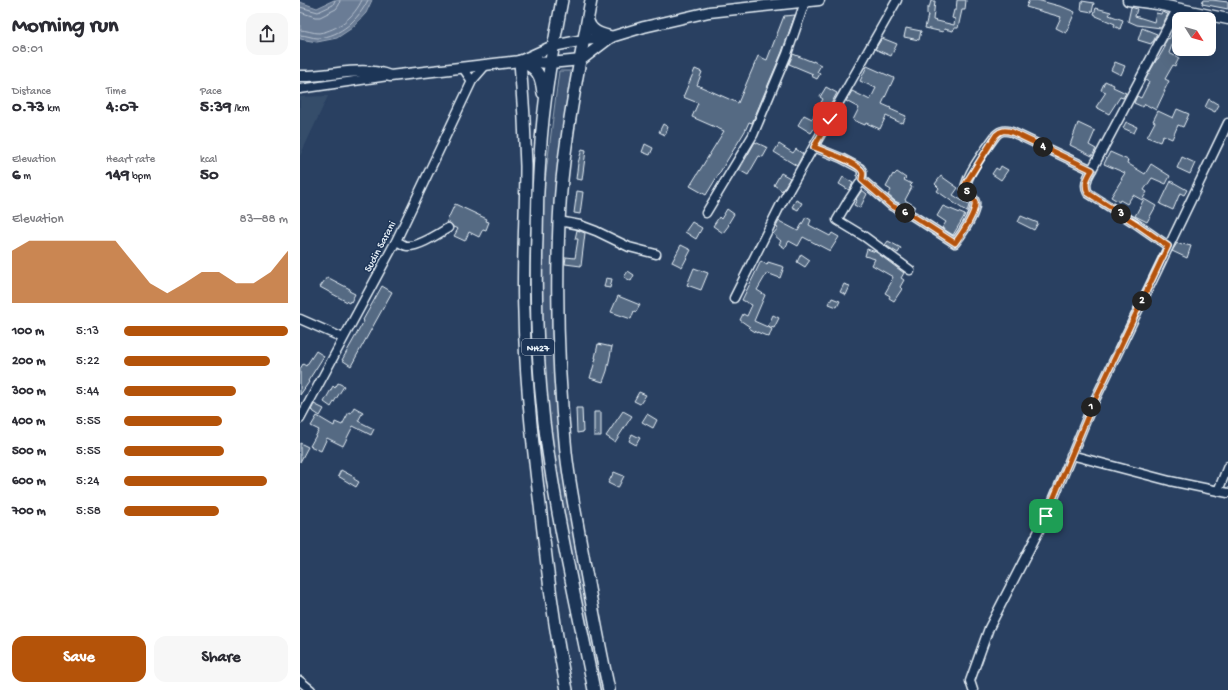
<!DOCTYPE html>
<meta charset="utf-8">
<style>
:root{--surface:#fff;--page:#f7f7f7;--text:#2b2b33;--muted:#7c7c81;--accent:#b45309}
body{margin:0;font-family:"Gochi Hand",sans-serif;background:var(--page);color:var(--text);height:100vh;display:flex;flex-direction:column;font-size:15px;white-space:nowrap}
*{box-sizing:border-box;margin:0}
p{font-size:13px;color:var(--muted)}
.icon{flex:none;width:22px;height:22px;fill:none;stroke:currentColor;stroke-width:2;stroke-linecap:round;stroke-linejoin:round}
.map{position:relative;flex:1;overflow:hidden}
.details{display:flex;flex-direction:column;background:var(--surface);width:300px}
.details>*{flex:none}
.needle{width:26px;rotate:127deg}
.fabs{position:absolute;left:872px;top:12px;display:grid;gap:8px}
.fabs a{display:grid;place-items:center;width:44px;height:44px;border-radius:8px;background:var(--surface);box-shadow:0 4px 16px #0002;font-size:20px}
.pin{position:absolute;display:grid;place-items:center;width:34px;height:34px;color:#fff;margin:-17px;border-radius:8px;box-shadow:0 2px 6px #0006}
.km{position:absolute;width:20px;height:20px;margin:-10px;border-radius:50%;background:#222;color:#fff;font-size:11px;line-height:20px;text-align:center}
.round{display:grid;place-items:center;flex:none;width:42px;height:42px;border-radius:12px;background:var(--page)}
.summary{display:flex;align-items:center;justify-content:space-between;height:68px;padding:0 12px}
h1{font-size:22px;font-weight:800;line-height:30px}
.stats{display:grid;grid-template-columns:repeat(3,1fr);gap:6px;height:68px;padding:4px 12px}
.stats div{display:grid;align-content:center}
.stats b{font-size:17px;font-weight:800}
.stats small{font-size:11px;font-weight:400}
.stats p{font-size:11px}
.chart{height:112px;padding:8px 12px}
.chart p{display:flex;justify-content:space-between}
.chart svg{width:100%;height:72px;margin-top:4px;fill:var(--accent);opacity:.7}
.primary-button{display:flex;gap:8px;margin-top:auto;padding:8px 12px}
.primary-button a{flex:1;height:46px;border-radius:12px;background:var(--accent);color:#fff;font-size:16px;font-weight:800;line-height:46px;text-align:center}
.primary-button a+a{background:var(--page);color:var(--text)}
ul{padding:0 12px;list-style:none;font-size:13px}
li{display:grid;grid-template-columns:64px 48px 1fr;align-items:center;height:30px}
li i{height:10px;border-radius:5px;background:var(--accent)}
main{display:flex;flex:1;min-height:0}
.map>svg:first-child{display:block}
.built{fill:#364d6b}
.green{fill:#415774;stroke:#94a4b6}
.water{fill:#6b7c95;stroke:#9dabbd}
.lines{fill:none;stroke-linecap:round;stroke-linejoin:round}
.shore{stroke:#b6c2d0;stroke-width:1}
.building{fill:#556a83;stroke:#e8f1f8}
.minor-casing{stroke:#e8f1f8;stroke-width:11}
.major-casing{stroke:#e8f1f8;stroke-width:13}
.highway-casing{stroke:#e8f1f8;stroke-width:14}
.minor{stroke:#1d3557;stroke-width:8}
.major{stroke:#1d3557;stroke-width:10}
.highway{stroke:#1d3557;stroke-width:11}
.route-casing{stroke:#fff;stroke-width:8}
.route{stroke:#b45309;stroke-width:5}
.labels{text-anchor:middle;stroke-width:3;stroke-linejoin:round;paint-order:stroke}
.shield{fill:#1d3557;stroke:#abb9c8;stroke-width:1}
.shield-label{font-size:10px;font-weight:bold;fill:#e8f1f8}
.street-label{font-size:11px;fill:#e8f1f8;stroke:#1d3557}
</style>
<main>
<section class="details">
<div class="summary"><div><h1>Morning run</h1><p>08:01</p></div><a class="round"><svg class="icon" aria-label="share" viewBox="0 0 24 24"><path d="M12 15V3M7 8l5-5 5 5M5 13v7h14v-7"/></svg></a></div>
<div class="stats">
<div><p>Distance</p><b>0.73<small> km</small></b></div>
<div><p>Time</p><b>4:07</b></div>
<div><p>Pace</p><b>5:39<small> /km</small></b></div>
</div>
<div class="stats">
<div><p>Elevation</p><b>6<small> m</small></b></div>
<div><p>Heart rate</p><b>149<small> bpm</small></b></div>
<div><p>kcal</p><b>50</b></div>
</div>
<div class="chart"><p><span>Elevation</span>83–88 m</p>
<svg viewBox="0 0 160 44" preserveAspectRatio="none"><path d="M0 44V12L10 6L20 6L30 6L40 6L50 6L60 6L70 19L80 32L90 38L100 32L110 25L120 25L130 32L140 32L150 25L160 12V44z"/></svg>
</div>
<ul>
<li><b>100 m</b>5:13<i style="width:100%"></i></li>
<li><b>200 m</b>5:22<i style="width:89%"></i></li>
<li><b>300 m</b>5:44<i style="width:68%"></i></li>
<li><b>400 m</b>5:55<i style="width:60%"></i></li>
<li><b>500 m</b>5:55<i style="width:61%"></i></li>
<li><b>600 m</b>5:24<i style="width:87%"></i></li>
<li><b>700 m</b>5:58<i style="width:58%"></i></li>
</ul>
<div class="primary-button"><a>Save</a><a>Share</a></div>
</section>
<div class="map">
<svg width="928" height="690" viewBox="0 0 928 690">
<rect width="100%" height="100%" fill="#294061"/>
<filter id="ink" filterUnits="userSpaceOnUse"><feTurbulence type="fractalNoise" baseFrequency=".025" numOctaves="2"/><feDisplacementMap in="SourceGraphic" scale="8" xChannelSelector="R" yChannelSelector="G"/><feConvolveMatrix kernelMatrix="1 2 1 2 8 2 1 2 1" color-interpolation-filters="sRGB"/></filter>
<g filter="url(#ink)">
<path class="built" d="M28,96l-28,60v-59z"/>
<path class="green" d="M259,71h14l-16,127 -5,135 3,63 11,100 39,194h-8l-38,-191 -13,-102 -5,-64 2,-136z"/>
<path class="water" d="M34,0h38l-6,13 -14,15 -15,10 -20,4 -17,-3v-37l17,6z"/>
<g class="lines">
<path class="shore" d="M0,7l18,5 15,-7 2,-5
M0,12l15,5h5l16,-8 3,-4 1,-5
M0,30c6,0 13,3 19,3 19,-3 35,-16 43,-33
M0,35c6,0 12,3 18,3 23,-2 40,-18 50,-38"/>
</g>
<path class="building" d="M657,0h9l-1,10h-3l-4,18h-4l-1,3 -9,-2 -1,3 -18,-4 3,-13h-1v-7h2l2,-7h4l-2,19 21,5 1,-6 -3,-1 2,-8h2z
M729,0h8l26,7 12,5 -9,21 -10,-5 5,-11 -35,-10z
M903,0h9l16,2v7l-26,-5z
M782,1l12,2 -2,9 -11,-2z
M831,7l6,2 -2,7 19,6 2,-9 5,1 1,-2 6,2 -7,14 -24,-3 -9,-4z
M796,8l15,4 -2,3 14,5 -3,9 -6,-3 1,-2 -19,-8v-1l-2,-1z
M495,15l-13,37 -30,71 -3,-1 -4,9 -39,64 -16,-9 34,-55 -32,-14 6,-14 -15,-6 12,-28 7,3 -5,13 41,18 20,-47 9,4 17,-44z
M606,28l15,3 -2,9 -15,-3z
M842,28l15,6 -4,8h-1l-1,2 -13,-4z
M872,33l4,2 -7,18 10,5 -4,8 -2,-1 -8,14 4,2 -5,10h1l-9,19 -11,-6 -2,3 -9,-4 3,-7 4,2 8,-16 -4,-2 12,-21h1l7,-12 -2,-1 5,-8 1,1z
M582,38l15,6 -6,12 -16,-7z
M493,54l20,8v-1l8,4 -4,7 3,2 -3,5 -6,-3 2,-2 -24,-10z
M815,62l10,4 -4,9 -10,-5z
M567,66l27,12 -12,26 9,4 -1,1 16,7 -3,7 -2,-1v1l-15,-7 -6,13 -14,-6 -1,2 -12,-5 6,-12 -13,-7 6,-10 18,9 6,-12 -16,-7z
M805,81l9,4 -1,2 13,6 -3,5 -3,-1 -11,17 -13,-7 10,-15 -5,-2z
M526,87l11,6 -12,22 -1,-1 -13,19 -13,-8 6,-10 8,4 11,-20 -3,-2z
M909,99l10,6 -4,7 -10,-5z
M877,109l12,5 -6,13 -5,-2 -6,14 -9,-4 -3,7 -13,-5 8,-15 -2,-1 5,-10 15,7z
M826,122l11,5 -3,6 -11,-5z
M778,123l17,8 -6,14 7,4 -4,7 -22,-11z
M363,124l5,3 -3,8 -6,-3z
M455,142l13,6 -5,9 -4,-1 -11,19 -9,-5z
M345,144l8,4 -3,7 -8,-3z
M479,144l14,9 3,-4 7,5 -6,12 -23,-14z
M282,149l4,1 -4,30 -6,-1 2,-16z
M810,152l18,8 -1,3 18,11 6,-10 19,12 -4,8 -14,-6 -8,12 3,2 -5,8 -9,-5 -6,9 -7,-4 -1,2 -8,-5 11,-18h-1l4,-6 -21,-9z
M882,157l13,6 -5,11 -13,-6z
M701,166l7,4 -7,10 -9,-6 4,-6 3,2z
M597,172l9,6 -2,2 8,4 -2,2 2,1 -7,13 10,6 -2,4 -18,-9 -7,-6 3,-5 -5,-3 7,-13 1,1z
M481,173l9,5 -8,13 -8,-6z
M641,176l17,12 -5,7 16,10 -2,7 -30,-21 2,-3 -4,-4z
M543,177l10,6 -4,7 -10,-6z
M871,181l16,9 -3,5 -4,-2 -7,17 -13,-6z
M562,190l5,4 -7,14 -6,-3 3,-5 -1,-1z
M277,191l6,1 -3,22 -6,-1z
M844,199l12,7 -9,16 -12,-6z
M496,200l6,3 -4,7 -6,-3z
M155,204l32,15 -1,2 3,1 -3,8 -3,-1 -4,8 -10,-5 -4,9 -11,-5 4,-7 -5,-2 -3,-4h-4z
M643,206l22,9 -12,20 -11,-7 4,-6 -9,-6z
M427,209l7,5 -6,10 1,1 -6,8 -10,-7 6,-9 2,2z
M721,216l17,7 -4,7 -16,-8z
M506,217l5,3 -2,5 21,11 2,-3 7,4 -9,14 -27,-14 -5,9 -9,-5 -4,7 -6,-4 2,-3 -8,-7 5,-6 -2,-1 3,-6 19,10z
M392,222l10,6 -6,11 -11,-7z
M277,230l8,3 -4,33 -16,-2 1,-7 9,1 3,-19h-3z
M588,241l13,7 -3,5 -13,-8z
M877,243l5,2 1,-1 8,2 -4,12 -15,-7z
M381,245l10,5 -9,17 -10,-5z
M567,249l9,3 28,21 -3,5 3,2 -4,7 2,2 -8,12 -5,-3 1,-2 -5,-3 7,-12h-1l2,-4 -21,-12 3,-6 -10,-3z
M501,254l9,6 -5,7 -8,-5z
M461,261l6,4 1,-3 16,5 -4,11 -13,-5 -10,17 8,5 -11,26 18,8 -3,8 -12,-5v1l-8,-5 1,-1 -10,-7 3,-6 4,2 5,-11 -10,-5z
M394,268l14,5 -7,17 -14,-5z
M328,271l6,4 -3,6 -7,-4z
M27,277l23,12 -1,2 6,3 -4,8 -1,-1 -1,2 -29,-16z
M306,278l6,1 -2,9 -6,-1z
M544,284l6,2 -4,9 -6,-3z
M82,286l10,6 -41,74 -9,-6 22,-39 -1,-1z
M318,296l22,9 -4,7 -2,-1 -3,8 -20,-7z
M532,298l8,3 -3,6 -8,-3z
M473,315l6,3 -5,10 -6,-2z
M298,344l14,3 -5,24 -4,11 -13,-4 6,-20h-1z
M16,351l8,5 -16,25 1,1 -9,13v-26l3,-5 3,2z
M38,383l6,3 -13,21 -7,-5 9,-16 2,2z
M339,392l7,3 -6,9 -6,-3z
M14,404l10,5 -4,7 -9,-6z
M54,407l9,5 -5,9 16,8 -3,6 -18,-9 -10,20 -16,-8 -6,13 -11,-5 9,-16 -8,-4 6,-10 17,10 1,-4 7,3 7,-13 2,1z
M276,408h6l1,24 -6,1z
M323,411l9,5 -17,26 -9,-6z
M294,412h7v24h-7z
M347,414l10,6 -4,8 -11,-6z
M332,434l8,4 -4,7 -7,-4z
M0,443l8,4 -8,15z
M41,470l13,7v2l5,3 -3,5 -18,-11z
M314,472l10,4 -6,12 -10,-5z"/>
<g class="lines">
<defs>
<path id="minor" d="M163,68l9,13
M0,89l88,-13
M514,147l27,11 19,10 2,3v9l-15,23 -10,17 28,17 45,33
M562,180l30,26 21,10 42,27c6,-8 22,-31 20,-41 -1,-5 -7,-9 -10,-13 2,-16 21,-40 31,-54 5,-5 9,-5 16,-3l80,38
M406,213l47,-78 34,-81 18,-52
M259,221l21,4 16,6 33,16 27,7
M96,241c3,1 8,5 11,5 12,1 31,-12 41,-18
M868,246l-33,-23 -47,-30c-3,-6 -2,-10 0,-16l89,-168
M434,298l46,-92 117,-206
M0,319l43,19
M0,419l96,-178 76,-160 13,-15
M771,455l99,26 58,12
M918,491l10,-25
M0,681l11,9
M673,690l-3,-9 19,-53 57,-111 46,-111 136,-283"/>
<path id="major" d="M828,0l29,4 71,15
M311,37l-30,23 -31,3 -30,-2 33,-15 31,-6 27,-3 33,-10 65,-15 110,-12
M0,76c30,1 62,-11 90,0l130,-15"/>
<path id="highway" d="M262,0c-10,52 -19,103 -22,156 -2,27 -3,54 -3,80 -2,62 0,124 7,186 11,90 32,179 50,268
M291,0c-13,73 -29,147 -32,222 -3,77 -1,153 7,230 3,29 9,58 14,87 9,50 18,101 29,151
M288,21c3,11 13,13 23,16
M243,93c-2,-19 -6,-25 -23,-32 3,35 5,70 6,105 0,48 -4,97 -2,146 1,64 8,129 16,193 7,62 14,124 27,185"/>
</defs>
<use href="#minor" class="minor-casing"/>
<use href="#major" class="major-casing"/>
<use href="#highway" class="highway-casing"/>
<use href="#minor" class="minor"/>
<use href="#major" class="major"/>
<use href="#highway" class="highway"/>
</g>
</g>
<g class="lines" filter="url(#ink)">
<defs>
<path id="route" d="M530,119l-16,28c8,3 45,17 48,24 2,3 0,6 0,9l30,26 21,10 42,27c6,-8 22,-31 20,-41 -1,-5 -7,-9 -10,-13l1,-6 30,-48c5,-5 9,-5 16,-3l80,38c-5,8 -8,14 -4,23l47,30 33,23 -76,160 -46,110"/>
</defs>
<use href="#route" class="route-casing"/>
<use href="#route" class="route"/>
</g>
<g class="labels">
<rect class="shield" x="222" y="339" width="32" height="16" rx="3"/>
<g class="shield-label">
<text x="238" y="351">NH27</text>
</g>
<g class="street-label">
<text transform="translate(79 246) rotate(-62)" y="4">Sudin Sarani</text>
</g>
</g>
</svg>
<div class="fabs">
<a><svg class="needle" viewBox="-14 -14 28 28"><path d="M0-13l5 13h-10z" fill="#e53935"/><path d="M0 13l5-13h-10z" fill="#7c7c81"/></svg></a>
</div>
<div class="pin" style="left:746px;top:516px;background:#1e9e55"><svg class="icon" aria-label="arrive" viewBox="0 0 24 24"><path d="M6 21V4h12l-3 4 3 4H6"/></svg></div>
<div class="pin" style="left:530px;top:119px;background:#d93025"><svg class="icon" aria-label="check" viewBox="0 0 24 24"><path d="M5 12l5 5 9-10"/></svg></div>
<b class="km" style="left:791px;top:407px">1</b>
<b class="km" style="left:842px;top:301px">2</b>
<b class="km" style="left:821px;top:214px">3</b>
<b class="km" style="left:743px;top:147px">4</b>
<b class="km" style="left:667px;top:192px">5</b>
<b class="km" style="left:605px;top:213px">6</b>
</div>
</main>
